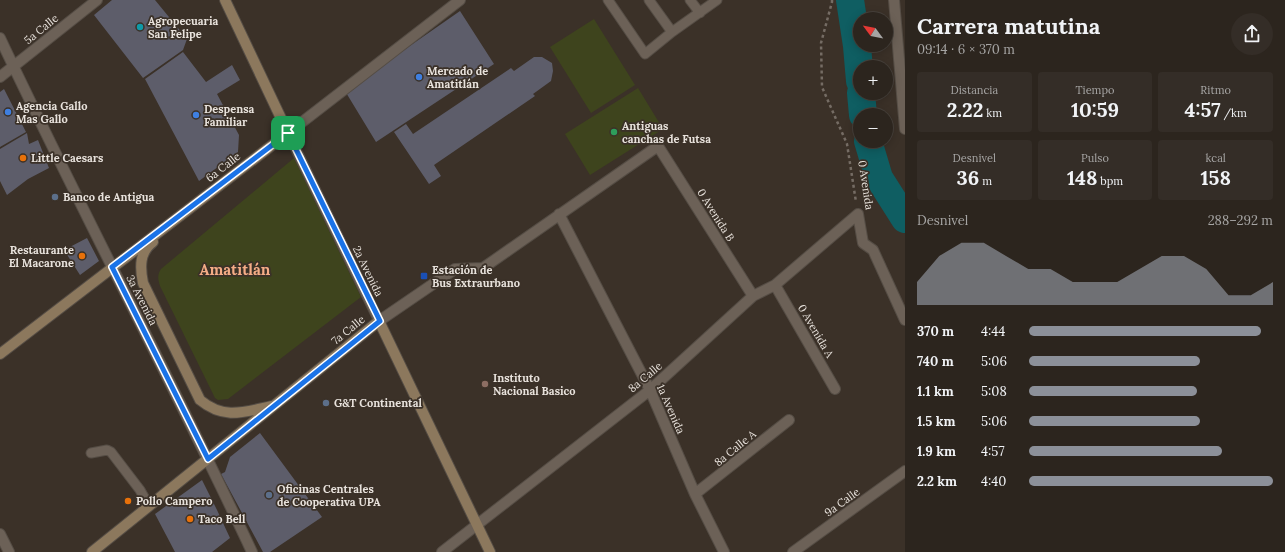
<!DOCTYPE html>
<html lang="es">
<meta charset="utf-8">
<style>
:root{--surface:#2c251e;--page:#342d27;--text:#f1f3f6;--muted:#a6a5a4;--line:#48423c;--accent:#8c9099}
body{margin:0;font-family:Lora,serif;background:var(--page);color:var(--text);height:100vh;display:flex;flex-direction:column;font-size:15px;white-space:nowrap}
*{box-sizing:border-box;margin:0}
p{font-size:13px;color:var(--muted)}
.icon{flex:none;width:22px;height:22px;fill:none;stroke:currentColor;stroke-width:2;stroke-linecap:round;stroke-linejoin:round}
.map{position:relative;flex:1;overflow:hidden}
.sheet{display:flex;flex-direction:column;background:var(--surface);width:380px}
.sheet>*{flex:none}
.needle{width:26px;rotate:302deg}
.fabs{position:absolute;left:853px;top:12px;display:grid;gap:8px}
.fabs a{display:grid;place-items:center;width:40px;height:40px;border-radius:50%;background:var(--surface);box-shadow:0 2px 10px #0003,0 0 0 1px var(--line);font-size:20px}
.pin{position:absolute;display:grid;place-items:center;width:34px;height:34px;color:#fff;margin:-17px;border-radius:8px;box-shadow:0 2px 6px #0006}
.round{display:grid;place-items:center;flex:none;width:42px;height:42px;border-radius:21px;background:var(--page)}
.overview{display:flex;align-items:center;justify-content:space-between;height:68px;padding:0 12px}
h1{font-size:22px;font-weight:700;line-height:30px}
.stats{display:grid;grid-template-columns:repeat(3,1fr);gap:6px;height:68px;padding:4px 12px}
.stats div{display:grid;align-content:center;border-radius:4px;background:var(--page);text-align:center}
.stats b{font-size:20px;font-weight:700}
.stats small{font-size:11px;font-weight:400}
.stats p{font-size:11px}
.chart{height:112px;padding:8px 12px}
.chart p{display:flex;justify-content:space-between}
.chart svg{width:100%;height:72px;margin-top:4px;fill:var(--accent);opacity:.7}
ul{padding:0 12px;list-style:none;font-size:13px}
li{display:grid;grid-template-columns:64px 48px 1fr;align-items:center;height:30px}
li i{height:10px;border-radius:5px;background:var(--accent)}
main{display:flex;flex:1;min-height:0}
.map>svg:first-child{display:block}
.green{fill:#3e441d}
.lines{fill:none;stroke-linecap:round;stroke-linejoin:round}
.river{stroke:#0f5e62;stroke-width:28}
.building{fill:#5d5d6a}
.service-casing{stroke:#554d45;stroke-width:11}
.pedestrian-casing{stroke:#554d45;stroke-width:12}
.minor-casing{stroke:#554d45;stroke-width:12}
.tertiary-casing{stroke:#554d45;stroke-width:12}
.secondary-casing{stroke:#554d45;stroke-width:12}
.path{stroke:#756c64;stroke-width:2.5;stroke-dasharray:3 3;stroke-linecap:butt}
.service{stroke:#6c6157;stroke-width:9}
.pedestrian{stroke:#6c6157;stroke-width:10}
.minor{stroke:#6c6157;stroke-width:10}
.tertiary{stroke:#6c6157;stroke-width:10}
.secondary{stroke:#8c785d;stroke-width:10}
.route-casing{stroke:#fff;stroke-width:8}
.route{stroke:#1a73e8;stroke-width:5}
.culture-dot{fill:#0f9aa8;stroke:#3b3128;stroke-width:1.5}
.shop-dot{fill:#3f7fe0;stroke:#3b3128;stroke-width:1.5}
.leisure-dot{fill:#2e9e5b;stroke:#3b3128;stroke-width:1.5}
.food-dot{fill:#e8710a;stroke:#3b3128;stroke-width:1.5}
.service-dot{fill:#5c6f8a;stroke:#3b3128;stroke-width:1.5}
.transit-dot{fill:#1a4fb4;stroke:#3b3128;stroke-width:1.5}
.education-dot{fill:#8d6e63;stroke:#3b3128;stroke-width:1.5}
.labels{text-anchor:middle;stroke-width:3.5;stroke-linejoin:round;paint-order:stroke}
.poi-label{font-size:11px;font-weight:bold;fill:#e8e2dc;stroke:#3b3128;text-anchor:start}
.street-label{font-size:11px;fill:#e8e2dc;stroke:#3b3128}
.district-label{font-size:15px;font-weight:bold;fill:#f5ad86;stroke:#3b3128}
</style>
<main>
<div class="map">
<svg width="905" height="552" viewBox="0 0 905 552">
<rect width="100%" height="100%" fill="#3b3128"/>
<path class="green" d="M594,19l41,66 -44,28 -41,-66z
M638,88l25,41 -73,46 -25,-41z
M294,158l67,139 -133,102 -10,1 -3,-2 -55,-112c-2,-7 -3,-11 1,-17z"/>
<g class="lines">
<path class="river" d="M850,0l7,46 3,35
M861,93l2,22
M868,141l11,37 26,41"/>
</g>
<path class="building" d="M112,0h43l32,39 -4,11 -40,28 -49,-63z
M460,11l34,53 -118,78 -31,-51z
M183,52l23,30 26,-17 8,15 -23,14 22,41 -1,17 -39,29 -54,-102z
M534,57h8l10,6 1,8 -2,10 -18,13 2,2 -101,69 7,11 -12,8 -35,-52 12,-8 7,10 98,-66 3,3z
M4,89l22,43 -26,15v-55z
M27,133l2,11 9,-4 11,28 -21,11 -21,16 -7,-14v-32z
M87,238l12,23 -19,14 -16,-25z
M260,433l62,84 -52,35h-7l-42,-78 4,-2 5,-15z
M202,480l15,30 13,28 -18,14h-37l-20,-38z"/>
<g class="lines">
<defs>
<path id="service" d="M608,0l37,54 27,-22 45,-32
M649,0l23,32
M690,0l10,13
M288,133l91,188
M91,453l16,-3 4,2 29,38 9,16"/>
<path id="pedestrian" d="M288,133l172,-133"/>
<path id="minor" d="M894,0l11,129
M0,38c81,172 171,341 252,514
M0,77l97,-77
M559,214l91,176 45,104 29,58
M775,285l60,104
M379,321l76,-52 28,-1 175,-122 95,150
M695,494l94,-74
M0,534l9,18
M442,552l208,-162 103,-94 22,-11 83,-71 5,29 10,7 32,70"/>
<path id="tertiary" d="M793,552l112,-81"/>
<path id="secondary" d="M153,242c-14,10 -13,26 -10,41l57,117c24,20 44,12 72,6
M0,354l288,-221 -63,-133
M92,552l287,-231 111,231"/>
</defs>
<use href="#service" class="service-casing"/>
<use href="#pedestrian" class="pedestrian-casing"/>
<use href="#minor" class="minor-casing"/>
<use href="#tertiary" class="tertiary-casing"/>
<use href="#secondary" class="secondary-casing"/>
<path class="path" d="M832,0v2l-11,41 1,44 25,57 9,58"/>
<use href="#service" class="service"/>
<use href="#pedestrian" class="pedestrian"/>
<use href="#minor" class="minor"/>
<use href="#tertiary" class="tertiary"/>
<use href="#secondary" class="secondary"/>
</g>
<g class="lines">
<defs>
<path id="route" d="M288,133l92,188 -172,138 -96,-192z"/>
</defs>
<use href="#route" class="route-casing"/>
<use href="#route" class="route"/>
</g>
<circle class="culture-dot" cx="140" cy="27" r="4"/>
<g class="shop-dot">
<circle cx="419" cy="77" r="4"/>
<circle cx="8" cy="112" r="4"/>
<circle cx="196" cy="115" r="4"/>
</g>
<circle class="leisure-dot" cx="614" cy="132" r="4"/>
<g class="food-dot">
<circle cx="23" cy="158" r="4"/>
<circle cx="82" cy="256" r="4"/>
<circle cx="128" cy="501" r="4"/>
<circle cx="190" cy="519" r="4"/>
</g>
<g class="service-dot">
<circle cx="55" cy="197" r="4"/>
<circle cx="326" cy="403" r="4"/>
<circle cx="269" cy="495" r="4"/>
</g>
<rect class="transit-dot" x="420" y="272" width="8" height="8" rx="2"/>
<circle class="education-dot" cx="485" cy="384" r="4"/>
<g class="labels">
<g class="poi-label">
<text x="148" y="25">Agropecuaria<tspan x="148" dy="13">San Felipe</tspan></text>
<text x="427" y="75">Mercado de<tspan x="427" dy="13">Amatitlán</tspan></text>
<text x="16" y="110">Agencia Gallo<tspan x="16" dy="13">Mas Gallo</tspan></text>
<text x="204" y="113">Despensa<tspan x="204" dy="13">Familiar</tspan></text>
<text x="622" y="130">Antiguas<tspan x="622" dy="13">canchas de Futsa</tspan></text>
<text x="31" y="162">Little Caesars</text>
<text x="63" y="201">Banco de Antigua</text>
<text x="74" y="254" text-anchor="end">Restaurante<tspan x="74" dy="13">El Macarone</tspan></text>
<text x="432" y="274">Estación de<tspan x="432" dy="13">Bus Extraurbano</tspan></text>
<text x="493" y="382">Instituto<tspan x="493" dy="13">Nacional Basico</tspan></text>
<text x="334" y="407">G&amp;T Continental</text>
<text x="277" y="493">Oficinas Centrales<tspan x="277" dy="13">de Cooperativa UPA</tspan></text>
<text x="136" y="505">Pollo Campero</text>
<text x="198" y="523">Taco Bell</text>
</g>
<g class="street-label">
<text transform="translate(41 29) rotate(-39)" y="4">5a Calle</text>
<text transform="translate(223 167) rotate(-38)" y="4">6a Calle</text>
<text transform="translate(866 185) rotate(81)" y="4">0 Avenida</text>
<text transform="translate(716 215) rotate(58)" y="4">0 Avenida B</text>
<text transform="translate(368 271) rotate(64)" y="4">2a Avenida</text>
<text transform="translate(142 300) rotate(63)" y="4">3a Avenida</text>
<text transform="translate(348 330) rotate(-39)" y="4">7a Calle</text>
<text transform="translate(816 331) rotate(60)" y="4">0 Avenida A</text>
<text transform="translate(645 377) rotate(-40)" y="4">8a Calle</text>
<text transform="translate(671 409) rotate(66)" y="4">1a Avenida</text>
<text transform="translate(735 448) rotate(-39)" y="4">8a Calle A</text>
<text transform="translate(842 502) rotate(-36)" y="4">9a Calle</text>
</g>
<g class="district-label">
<text x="235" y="275">Amatitlán</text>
</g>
</g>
</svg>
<div class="fabs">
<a><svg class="needle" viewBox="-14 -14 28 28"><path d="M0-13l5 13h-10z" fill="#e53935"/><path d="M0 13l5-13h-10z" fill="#a6a5a4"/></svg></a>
<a>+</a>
<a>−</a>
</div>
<div class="pin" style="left:288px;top:133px;background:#1e9e55"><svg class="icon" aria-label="arrive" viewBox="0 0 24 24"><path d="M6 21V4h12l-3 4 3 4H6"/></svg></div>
</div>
<section class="sheet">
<div class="overview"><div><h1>Carrera matutina</h1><p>09:14 · 6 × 370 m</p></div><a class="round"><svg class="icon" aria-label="share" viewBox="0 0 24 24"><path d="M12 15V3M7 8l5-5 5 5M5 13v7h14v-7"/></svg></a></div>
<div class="stats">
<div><p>Distancia</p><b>2.22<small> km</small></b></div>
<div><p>Tiempo</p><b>10:59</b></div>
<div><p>Ritmo</p><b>4:57<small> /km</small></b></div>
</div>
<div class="stats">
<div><p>Desnivel</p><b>36<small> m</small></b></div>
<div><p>Pulso</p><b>148<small> bpm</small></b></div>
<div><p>kcal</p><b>158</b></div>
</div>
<div class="chart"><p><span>Desnivel</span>288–292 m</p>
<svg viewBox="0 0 160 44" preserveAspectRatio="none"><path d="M0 44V30L10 14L20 6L30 6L40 14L50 22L60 22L70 30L80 30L90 30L100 22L110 14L120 14L130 22L140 38L150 38L160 30V44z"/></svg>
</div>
<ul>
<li><b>370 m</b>4:44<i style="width:95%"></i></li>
<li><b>740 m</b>5:06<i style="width:70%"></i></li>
<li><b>1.1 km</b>5:08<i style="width:69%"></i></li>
<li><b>1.5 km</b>5:06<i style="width:70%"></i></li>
<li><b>1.9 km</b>4:57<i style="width:79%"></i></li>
<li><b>2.2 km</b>4:40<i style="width:100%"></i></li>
</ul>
</section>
</main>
